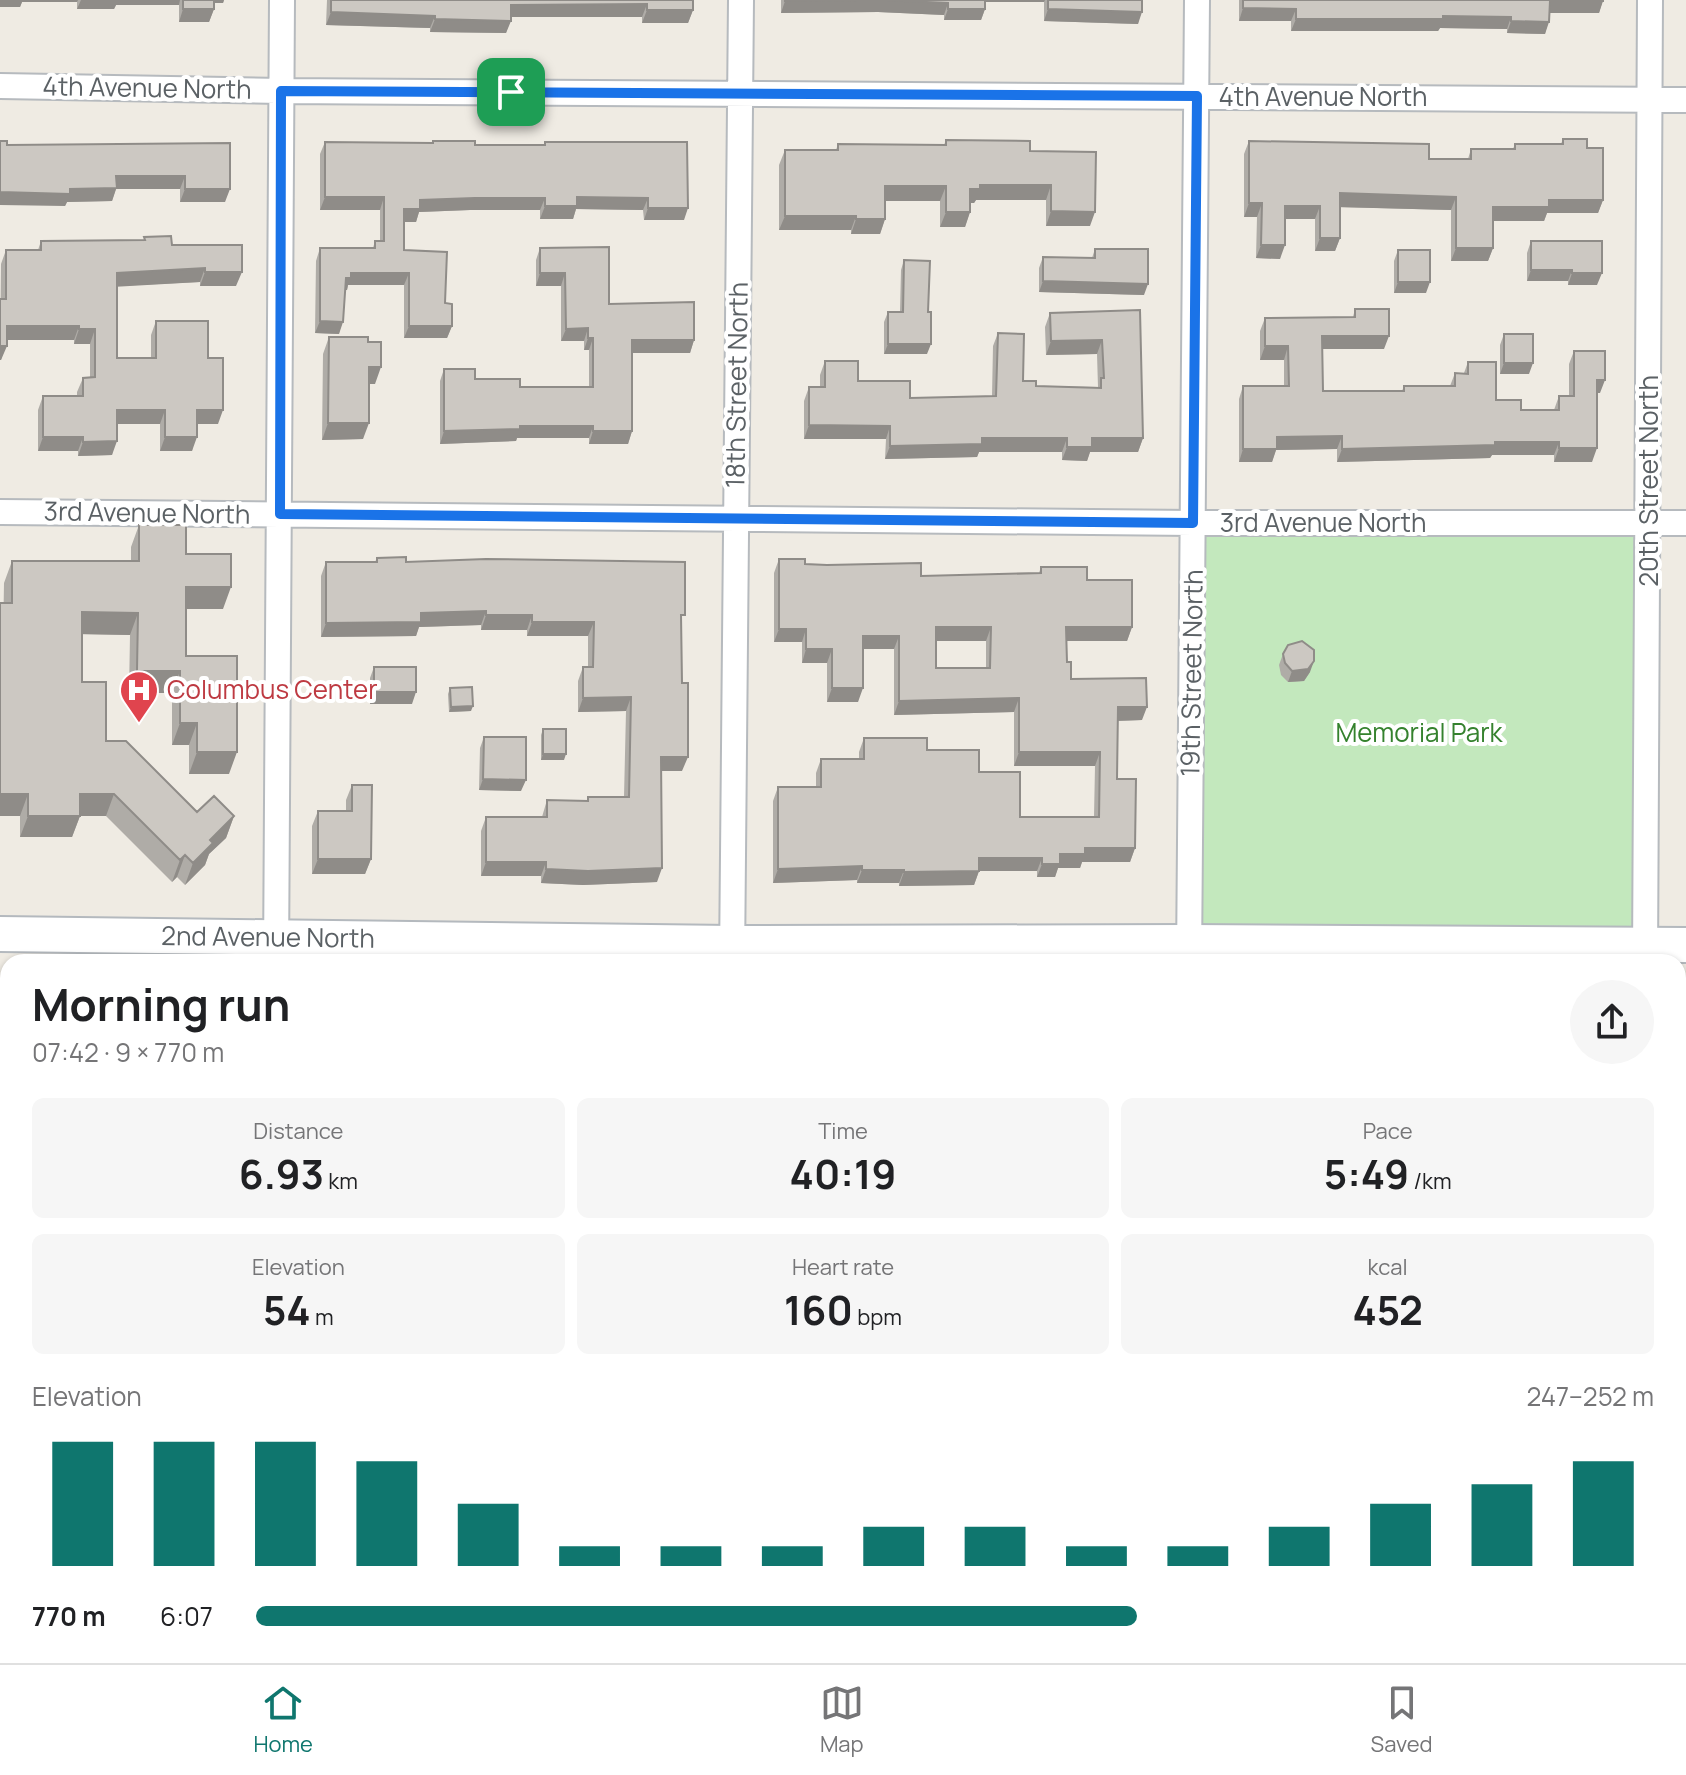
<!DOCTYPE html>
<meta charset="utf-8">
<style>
:root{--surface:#fff;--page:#f6f6f6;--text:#202124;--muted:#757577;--line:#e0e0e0;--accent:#0f766e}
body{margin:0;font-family:Manrope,sans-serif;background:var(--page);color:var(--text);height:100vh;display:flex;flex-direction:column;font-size:30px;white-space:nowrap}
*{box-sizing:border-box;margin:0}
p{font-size:26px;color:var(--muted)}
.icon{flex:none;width:44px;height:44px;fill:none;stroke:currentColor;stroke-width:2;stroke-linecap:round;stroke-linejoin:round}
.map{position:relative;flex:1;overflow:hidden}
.panel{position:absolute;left:0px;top:954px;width:1686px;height:710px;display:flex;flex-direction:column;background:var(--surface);border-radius:24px 24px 0 0;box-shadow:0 2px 6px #0004}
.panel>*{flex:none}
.pin{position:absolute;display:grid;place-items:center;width:68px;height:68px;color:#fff;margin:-34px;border-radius:16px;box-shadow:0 4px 12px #0006}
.round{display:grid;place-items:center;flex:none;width:84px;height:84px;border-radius:42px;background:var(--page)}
.summary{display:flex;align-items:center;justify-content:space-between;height:136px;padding:0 32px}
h1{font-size:44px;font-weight:700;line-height:60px}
.metrics{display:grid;grid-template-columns:repeat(3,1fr);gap:12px;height:136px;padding:8px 32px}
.metrics div{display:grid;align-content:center;border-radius:12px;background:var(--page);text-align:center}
.metrics b{font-size:40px;font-weight:700}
.metrics small{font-size:22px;font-weight:400}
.metrics p{font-size:22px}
.chart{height:224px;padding:16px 32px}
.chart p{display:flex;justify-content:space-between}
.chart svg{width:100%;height:144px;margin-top:8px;stroke:var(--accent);stroke-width:6}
ul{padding:0 32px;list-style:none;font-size:26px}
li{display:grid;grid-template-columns:128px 96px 1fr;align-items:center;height:60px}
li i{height:20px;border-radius:10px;background:var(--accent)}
.tabs{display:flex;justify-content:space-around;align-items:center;height:112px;border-top:2px solid var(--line);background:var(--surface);font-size:22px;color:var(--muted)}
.tabs a{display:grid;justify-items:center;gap:4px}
.tabs .active{color:var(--accent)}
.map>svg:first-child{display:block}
.green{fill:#c3e8bd}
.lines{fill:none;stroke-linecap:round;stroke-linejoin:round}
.minor-casing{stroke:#b6babe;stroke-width:28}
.secondary-casing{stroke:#b4b9be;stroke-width:38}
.minor{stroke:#fff;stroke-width:24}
.secondary{stroke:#fff;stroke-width:34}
.wall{fill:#afaca7;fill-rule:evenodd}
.shaded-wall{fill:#8f8c88}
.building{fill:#ccc8c2;stroke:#8f8c88;stroke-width:2;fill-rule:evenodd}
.route-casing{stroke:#fff;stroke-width:16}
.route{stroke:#1a73e8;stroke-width:10}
.labels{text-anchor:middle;stroke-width:8;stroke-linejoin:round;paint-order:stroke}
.street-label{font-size:26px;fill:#5b6165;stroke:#fff}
.health-label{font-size:26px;fill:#be3a42;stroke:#fff;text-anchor:start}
.park-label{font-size:26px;fill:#35822e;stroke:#fff}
</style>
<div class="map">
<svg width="1686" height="1663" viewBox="0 0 1686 1663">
<rect width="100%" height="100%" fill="#efebe3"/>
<path class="green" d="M1649,522l-4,423 -456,-3 4,-419z"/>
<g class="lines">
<defs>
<path id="minor" d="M0,86l281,5 1405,9
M0,512l1193,11h493
M276,962l6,-962
M732,962l9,-962
M1189,962l8,-962
M1645,962l5,-962
M279,1656v7
M731,1663v-7
M1190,1663v-7
M1644,1663v-7"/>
<g id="secondary">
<path id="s1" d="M0,934l732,9 457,-1 497,3"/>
<path d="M0,1364h8"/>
<path d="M1678,1374h8"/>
</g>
</defs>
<use href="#minor" class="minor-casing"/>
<use href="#secondary" class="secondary-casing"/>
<use href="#minor" class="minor"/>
<use href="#secondary" class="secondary"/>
</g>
<path class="wall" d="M0,0h224l-1,3h-9v6l-5,13h-30v-17h-63l-2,4h-37v-7h-55l-2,5h-20z
M327,0h366v10l-5,13h-46v-6h-131l-5,16 -76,-1v-4l-104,-3z
M781,0h361l-4,24 -94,-3v-19h-59v7l-4,11h-37v-5l-66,-3 -97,1z
M1239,0h364l-4,13h-49l-5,21 -38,-1v-4l-67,-1 -2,3h-147v-10h-52z
M1563,139l24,9 16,52 -5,13h-51l-3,8h-51v27l-5,13h-37v-51l-111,-3v31l-5,13h-20v-32h-30l-5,40 -24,-1 1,-41h-13v-63l5,-13 180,18h39l3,-10h42l2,-5h46z
M946,140l84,11 60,75h-44v-26h-70l-2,3h-4v9l-5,15h-25v-26h-55v18l-5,15h-29v-4h-72v-65l6,-15h51l2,-6 106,1z
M433,141l42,4h69l1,-3h142l-3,78h-40l-1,-10 -67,-1 -3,10h-33v-9h-70l-51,2 -3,10h-12v28l41,53 7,23 -5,12h-43v-53h-56l-1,5h-2l-6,44 -24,-1 1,-72 4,-13h53l2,-7h5v-31h-60v-56l5,-12 107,1z
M230,143l-5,59h-45v-13h-64l-4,12 -45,1 -2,4 -58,-61z
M144,237l28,8 64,41h-36v-4l-83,4v72h34v-23l5,-14 52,37 10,66h-21l-5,27h-32v-27h-43l-5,31 -34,1v-5h-40v-41l5,-14h34v-4l6,-14h7v-34h-16v-4h-67l-6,20h-1l1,-96 5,-14h32l3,-9 103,-1z
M1531,241l66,44h-29v-4h-41v-28z
M540,248l69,56 85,36 -4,13h-58v78l-4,13h-39v-6h-72l-1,3 -76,3v-63l4,-12 31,10 45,8h69v-37h-5v-9h-23v-55h-25v-26z
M1095,249l49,46 -105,-3v-24l4,-11 49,1z
M1398,250l28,43h-32v-32z
M904,260l23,94h-43v-32l4,-10h12l1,-42z
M1355,309l29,40h-62l1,42h79l2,-5h46l5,-13h9l4,-11 28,38 25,10h33l5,-14h10v-32l5,-13 26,42h-3l-5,69h-38v-7h-62l-2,3 -153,4v-13l-61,1 -4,12h-33v-63l4,-13h41v-26h-24v-29l5,-13 88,-1z
M1140,310l3,128 -5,14h-48l-3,9 -25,-1v-8h-83l-2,5 -92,2 1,-20h-82v-38l5,-14h11v-12l5,-14 33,20 52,17 82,-2 1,-50 5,-13 25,48 13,5 62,1 -1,-33 -51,1 -1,-28 5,-14z
M1504,334l25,40h-29v-29z
M329,337l46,47h-6l-6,55 -41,1 1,-86z
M139,525l47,29 37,55h-37v47l43,118h-40v-29h-17v-52h-43l1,-58 -48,-1v48l24,59 91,71 37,4 -8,22 -17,16 -4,11 -20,20 -8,-8 -5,5 -66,-66h-26l-8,21h-52v-21h-20l4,-233 8,-22h119v-14z
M377,558l29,4 275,62 1,147h-21l-4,111 -74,3 -42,-2v-7h-60v-45l5,-14h56l5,-17 40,1 1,-4h36l2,-86 -48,1v-31l5,-14h5v-31h-61v-6h-46v-5l-62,2 -3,9 -95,1v-61l5,-14h49z
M779,559l26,5 116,12 118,-3 2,-6 46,13 45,47 -5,14h-61l1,21 4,17 71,41 -24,1 -1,58 18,69 -5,14h-48l-2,6h-22l-3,9h-18v-6h-58l-5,14 -75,1v-3h-42v-3l-84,3v-82l5,-14h38v-14l5,-14h38v-7l5,-14 63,12 52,22 41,45h74l1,-51h-81v-54l-120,3v-66h-31l-5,53h-31v-39h-25v-21h-28v-69zM936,641h50v27h-50z
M1283,654l27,18 -6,9 -16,1 -7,-7 -2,-10z
M374,667l38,37h-42v-26z
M450,688l21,23 -22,1 -1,-18z
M543,729l21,31h-23v-25z
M484,737l37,54 -42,-1 1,-42z
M352,785l19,74 -6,15h-53v-48l6,-15h28v-11z
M1686,1587v76h-10l-1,-7h3v-68z
M68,1656h36v4l76,1v-5h25v7h16h-153z
M789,1656h34v7h-34z
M886,1656h38v7h-38z
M1090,1656h47v7h-47z
M1251,1656h29v7h-29z
M1334,1656h106v7h-106z
M1564,1656h32v7h-34z"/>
<path class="shaded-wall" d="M0,0h78l-1,2h-55l-2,5h-20z
M81,0h99l-1,5h-63l-2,4h-37z
M210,0h14l-1,3h-14z
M882,0l66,3 -4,12 -66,-3 -97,1 4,-12z
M981,0h64l-1,2h-63z
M1550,1h53l-4,12h-54z
M647,4l-5,13h-136l5,-12z
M1243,8l53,1 -5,12h-52z
M183,9h31l-5,13h-30z
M948,9h37l-4,11h-37z
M1048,9l94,3 -4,12 -94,-3z
M647,10h46l-5,13h-46z
M331,12l104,4 -5,12 -104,-3z
M1443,16l68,1 -4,12 -67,-1 -2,3h-147l5,-12z
M435,19l76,2 -5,12 -76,-1z
M1511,21l38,1 -4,12 -38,-1z
M116,176h69l-5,13h-64l-4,12 -45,1 -2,4 -65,-1v-13l70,-3z
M980,185h71l-5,15h-70l-2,3h-9l5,-14z
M885,186h61l-6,15h-60z
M185,189h45l-5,13h-45z
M1340,193l116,4 -5,13 -116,-3z
M325,197h59l-4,13h-60z
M577,197l71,1 -5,12 -67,-1 -3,10h-33l5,-13z
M475,198h70l-5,12h-70l-51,2 -3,10h-16l4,-13 16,-9z
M1549,200h54l-5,13h-51l-3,8h-56l5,-14z
M1249,203h13l-5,14h-13z
M1285,206h35l-5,13h-35z
M648,208h40l-4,12h-40z
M1051,211l44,1 -5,14h-44z
M946,212h24l-5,15h-25z
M785,216h71l-5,14h-72z
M856,219h29l-5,15h-29z
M1320,238h20l-5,13h-20z
M1261,245h24l-5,14 -24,-1z
M1456,248h37l-5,13h-37z
M205,268l-5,14 -88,5 5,-14z
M1531,270h41l-4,11h-41z
M205,272h37l-6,14h-36z
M351,273h58l-5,12h-56l-1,5h-6l5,-12z
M540,273h25l-4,13h-25z
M1572,273h30l-5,12h-29z
M1043,281l105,3 -4,11 -105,-3z
M1398,282h32l-4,11h-32z
M320,321l23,1 -4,12 -24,-1z
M7,326h72l-5,14h-73z
M409,326h43l-5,12h-43z
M588,328l-4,13h-23l5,-12z
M79,329h16l-5,15h-16z
M1322,336h67l-5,13h-67z
M588,338h5l-4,12h-5z
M632,340h62l-4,13h-62z
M1102,340l-5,14 -51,1 5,-14z
M888,344h43l-4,10h-43z
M0,346h7l-6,14h-1z
M1265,346h23l-4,14h-24z
M1504,363h29l-4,11h-29z
M369,367h12l-6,17h-12z
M1597,380h8l-5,13h-8z
M117,410h48l-5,14h-48z
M197,410h26l-5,14h-26z
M328,423h41l-6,16 -41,1z
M809,425l81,1 -4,13h-82z
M520,426h73l-4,12h-72l-1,3 -76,3 4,-13z
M593,431h39l-4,13h-39z
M1342,436l-5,13 -61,1 -4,12h-33l4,-13 34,-12z
M43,437h40l-5,14h-40z
M165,437h32l-5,14h-32z
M982,438h85l-5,14h-83l-2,5 -92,2 5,-13z
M1092,438h51l-5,14h-48l-3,9 -25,-1 5,-13z
M117,441l-5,14 -34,1 5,-14z
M1495,442h64l-5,13h-62l-2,3 -153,4 5,-13z
M1559,448h38l-5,14h-38z
M186,587h45l-8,22h-45z
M486,611l-5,14 -62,2 -3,9 -95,1 5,-14 95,-10z
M82,612l56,1 -8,22 -55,-1z
M486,615h46l-5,15h-46z
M532,622h62l-6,14h-61z
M936,627h55l-5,14h-55z
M1066,627h66l-5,14h-66z
M779,629h27l-4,13h-28z
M863,636h36l-5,13h-36z
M806,649h26l-5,14h-25z
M1314,661l-4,11 -6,9 -16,1 4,-11z
M137,671h43l-8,22h-43z
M832,688h31l-5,14h-31z
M374,692h42l-4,12h-42z
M631,697l-5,14 -48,1 5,-14z
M1019,698l-5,14 -120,3 5,-14z
M473,706l-2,5 -22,1 2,-5z
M1118,707h29l-5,13 -29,1z
M180,723h17l-8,22h-17z
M197,752h40l-8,22h-40z
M1019,752h81l-5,14h-81z
M543,754h23l-2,6h-23z
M661,757h27l-6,14h-26z
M483,779l43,1 -5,11 -42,-1z
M0,794h28l-8,22h-20z
M80,794h34l-8,22h-26l-8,21h-52l8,-21z
M234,816l-8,22 -17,16 -4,11 -20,20 8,-22 17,-23z
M1085,848h50l-5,14h-48l-2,6h-22l-3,9h-18l5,-13 18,-10z
M185,855l-8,22 -5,5 8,-22z
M979,858h63l-5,13h-58l-5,14 -75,1 5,-14z
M318,859h53l-6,15h-53z
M486,862h60l-5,14h-60z
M862,866l-5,14 -84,3 5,-14z
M662,868l-5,14 -74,3 -42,-2 5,-14z
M862,870h42l-5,13h-42z
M8,1045v11h-8v-10z
M0,1177h8v11h-8z
M0,1281h8v14h-8z
M0,1469h8v14l-8,-1z"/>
<path class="building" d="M183,0h31v9h-31z
M331,0h362v10h-46v-6l-136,1v16l-76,-2v-3l-104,-4z
M785,0h200v9h-37v-6l-66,-3 -97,1z
M1048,0h94v12l-94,-3z
M1243,0h360v1h-53l-1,21 -38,-1v-4l-68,-1v3h-147v-10l-53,-1z
M1563,139h24v9h16v52h-54v7h-56v41h-37v-51l-116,-4v45h-20v-32h-35v39h-24l1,-42h-13v-62l180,3v15h42v-10h44v-5h48z
M946,140l84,1v10l66,1 -1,60 -44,-1v-26h-71v4h-10v23h-24v-26h-61v33h-29v-3h-71v-66h53v-6l108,1z
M0,141h7v4l223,-2v46h-45v-13h-69l1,12 -47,1v5l-70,-2z
M433,141h42v4h70v-3h142l1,66h-40v-10l-71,-1v9h-32v-8h-70l-55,2v9h-16v41l43,2 -2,51 7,1v22h-43v-53h-58v5h-5l-3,44 -23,-1v-73h55v-7h9v-44h-59v-55l108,1z
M171,236l1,9h70v27h-37v-4l-88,5v85h39v-37h52v37h15v52h-26v27h-32v-27h-48v31l-34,1v-5h-40v-41h40v-18l12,-1v-48h-16v-3h-72v20h-7v-47h6v-49h35v-9l104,-1 -1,-3z
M1531,241h71v32h-30v-3h-41z
M609,247v57l85,-2v38h-62v91h-39v-5h-73v3l-76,2v-62h31v10h45v8h73v-49h-5v-10l-22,1 -1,-56h-25v-25z
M1095,249h53v35l-105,-3v-24l52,1z
M1398,250h32v32h-32z
M904,260l26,1 -2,51h3v32h-43v-32h15z
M1355,309h34v27h-67l1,55h81v-5h51v-13l13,1v-12h28v38h25v10h38v-14h15v-45h31v29h-8v68h-38v-6h-64v3l-153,4v-13l-65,1v12h-34v-63h46l-1,-40h-23v-28l90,-1z
M1140,310l3,128h-51v9h-25v-9h-85v6l-92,2v-20l-81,-1v-38h16v-26h33v20h52v17l86,-2 2,-63 26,1 -1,47h13v5l65,2v-10h3l-2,-38 -51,1 -1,-28z
M1504,334h29v29h-29z
M329,337h39v5h13v25h-12v56h-41z
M139,525h47v29h45v33h-45v69h51v96h-40v-29h-17v-52h-43l1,-58 -56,-1v70h24v59h20l71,71 17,-16 20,20 -24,24 3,3 -20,20 -8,-8 -5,5 -66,-66h-34v22h-52v-22h-28v-191h12v-42h127z
M406,557v5l80,-3 199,3v53h-4l1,68h6v74h-27l1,111 -74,3 -42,-2v-7h-60v-45h61v-17l41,1v-4h41l2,-100 -48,1v-31h10l1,-45h-62v-7h-46v-4l-65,2v9l-95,1v-61h51v-4z
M779,559h26v5l22,1 94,-2v13l120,-3v-6h46v13h45v47h-66l1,35h4v17l75,-1 1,29h-29l-1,72h19l-1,69h-50v6h-25v10h-18v-6h-63v13l-75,1v-2h-42v-4l-84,3v-82h43v-28h43v-21h63v12h52v22h41v45h79l1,-65h-81v-54l-120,3v-65h-36v52h-31v-39h-26v-20h-27zM936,627h55l-1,41h-54z
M1302,641l12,9v11l-6,8 -16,2 -7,-8 -2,-9 5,-9z
M374,667h42v25h-42z
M472,687l1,19 -22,1 -1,-19z
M543,729h23v25h-23z
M484,737h42v43l-43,-1z
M352,785h20l-1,74h-53v-48h34z
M0,986l1,9h7v50l-8,1z
M0,1148h8v29h-8z
M0,1221l8,1v59h-8z
M0,1410h8v59h-8z
M1686,1587v66l-8,-49v-16z
M73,1656h31v4l81,1v-5h20v7h16h-148z
M434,1656h31v7h-85v-3h54z
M794,1656h29v7h-29z
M891,1656h33v7h-33z
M977,1656h54v7h-54z
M1095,1656h42v7h-42z
M1255,1656h25v7h-25z
M1339,1656h101v7h-101z
M1567,1656h29v7h-29z
M593,1660h30v3h-30z"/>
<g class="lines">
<defs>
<path id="route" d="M281,91l916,5 -4,427 -913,-9z"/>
</defs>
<use href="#route" class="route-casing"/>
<use href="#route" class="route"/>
</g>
<defs>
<symbol id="hospital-pin" viewBox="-11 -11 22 30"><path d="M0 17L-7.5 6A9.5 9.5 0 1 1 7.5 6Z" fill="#e0444e" stroke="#fff"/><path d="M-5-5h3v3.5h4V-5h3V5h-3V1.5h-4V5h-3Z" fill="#fff"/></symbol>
</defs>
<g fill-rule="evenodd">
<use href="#hospital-pin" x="117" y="668" width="44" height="60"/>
</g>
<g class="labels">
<g class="street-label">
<text transform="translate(147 88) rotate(1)" y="9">4th Avenue North</text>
<text x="1323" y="106">4th Avenue North</text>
<text transform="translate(737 385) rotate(-89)" y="9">18th Street North</text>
<text transform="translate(1649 481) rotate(-90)" y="9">20th Street North</text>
<text transform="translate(147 513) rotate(1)" y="9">3rd Avenue North</text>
<text x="1323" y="532">3rd Avenue North</text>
<text transform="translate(1192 673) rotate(-89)" y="9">19th Street North</text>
<text dy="9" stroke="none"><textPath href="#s1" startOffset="268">2nd Avenue North</textPath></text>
</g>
<g class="health-label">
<text x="167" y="699">Columbus Center</text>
</g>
<g class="park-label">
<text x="1419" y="742">Memorial Park</text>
</g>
</g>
</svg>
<div class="pin" style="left:511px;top:92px;background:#1e9e55"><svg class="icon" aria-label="arrive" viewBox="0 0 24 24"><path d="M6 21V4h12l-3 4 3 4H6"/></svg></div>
<section class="panel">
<div class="summary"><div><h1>Morning run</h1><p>07:42 · 9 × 770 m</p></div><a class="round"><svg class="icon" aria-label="share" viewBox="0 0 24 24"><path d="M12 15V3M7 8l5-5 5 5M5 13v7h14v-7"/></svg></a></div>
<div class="metrics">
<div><p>Distance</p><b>6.93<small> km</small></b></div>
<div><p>Time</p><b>40:19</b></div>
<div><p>Pace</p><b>5:49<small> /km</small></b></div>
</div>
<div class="metrics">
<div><p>Elevation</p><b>54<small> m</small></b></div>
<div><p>Heart rate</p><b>160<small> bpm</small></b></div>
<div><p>kcal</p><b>452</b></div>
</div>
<div class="chart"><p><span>Elevation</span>247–252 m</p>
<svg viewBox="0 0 160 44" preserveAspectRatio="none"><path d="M5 44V6M15 44V6M25 44V6M35 44V12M45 44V25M55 44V38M65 44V38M75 44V38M85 44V32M95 44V32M105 44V38M115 44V38M125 44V32M135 44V25M145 44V19M155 44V12"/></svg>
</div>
<ul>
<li><b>770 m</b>6:07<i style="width:63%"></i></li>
</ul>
</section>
</div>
<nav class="tabs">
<a class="active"><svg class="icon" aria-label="home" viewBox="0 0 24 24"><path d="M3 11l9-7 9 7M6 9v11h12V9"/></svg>Home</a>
<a><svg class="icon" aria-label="map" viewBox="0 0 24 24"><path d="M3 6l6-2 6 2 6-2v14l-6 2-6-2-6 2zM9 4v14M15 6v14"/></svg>Map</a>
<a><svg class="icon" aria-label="saved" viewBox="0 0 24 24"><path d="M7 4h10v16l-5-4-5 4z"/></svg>Saved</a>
</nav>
